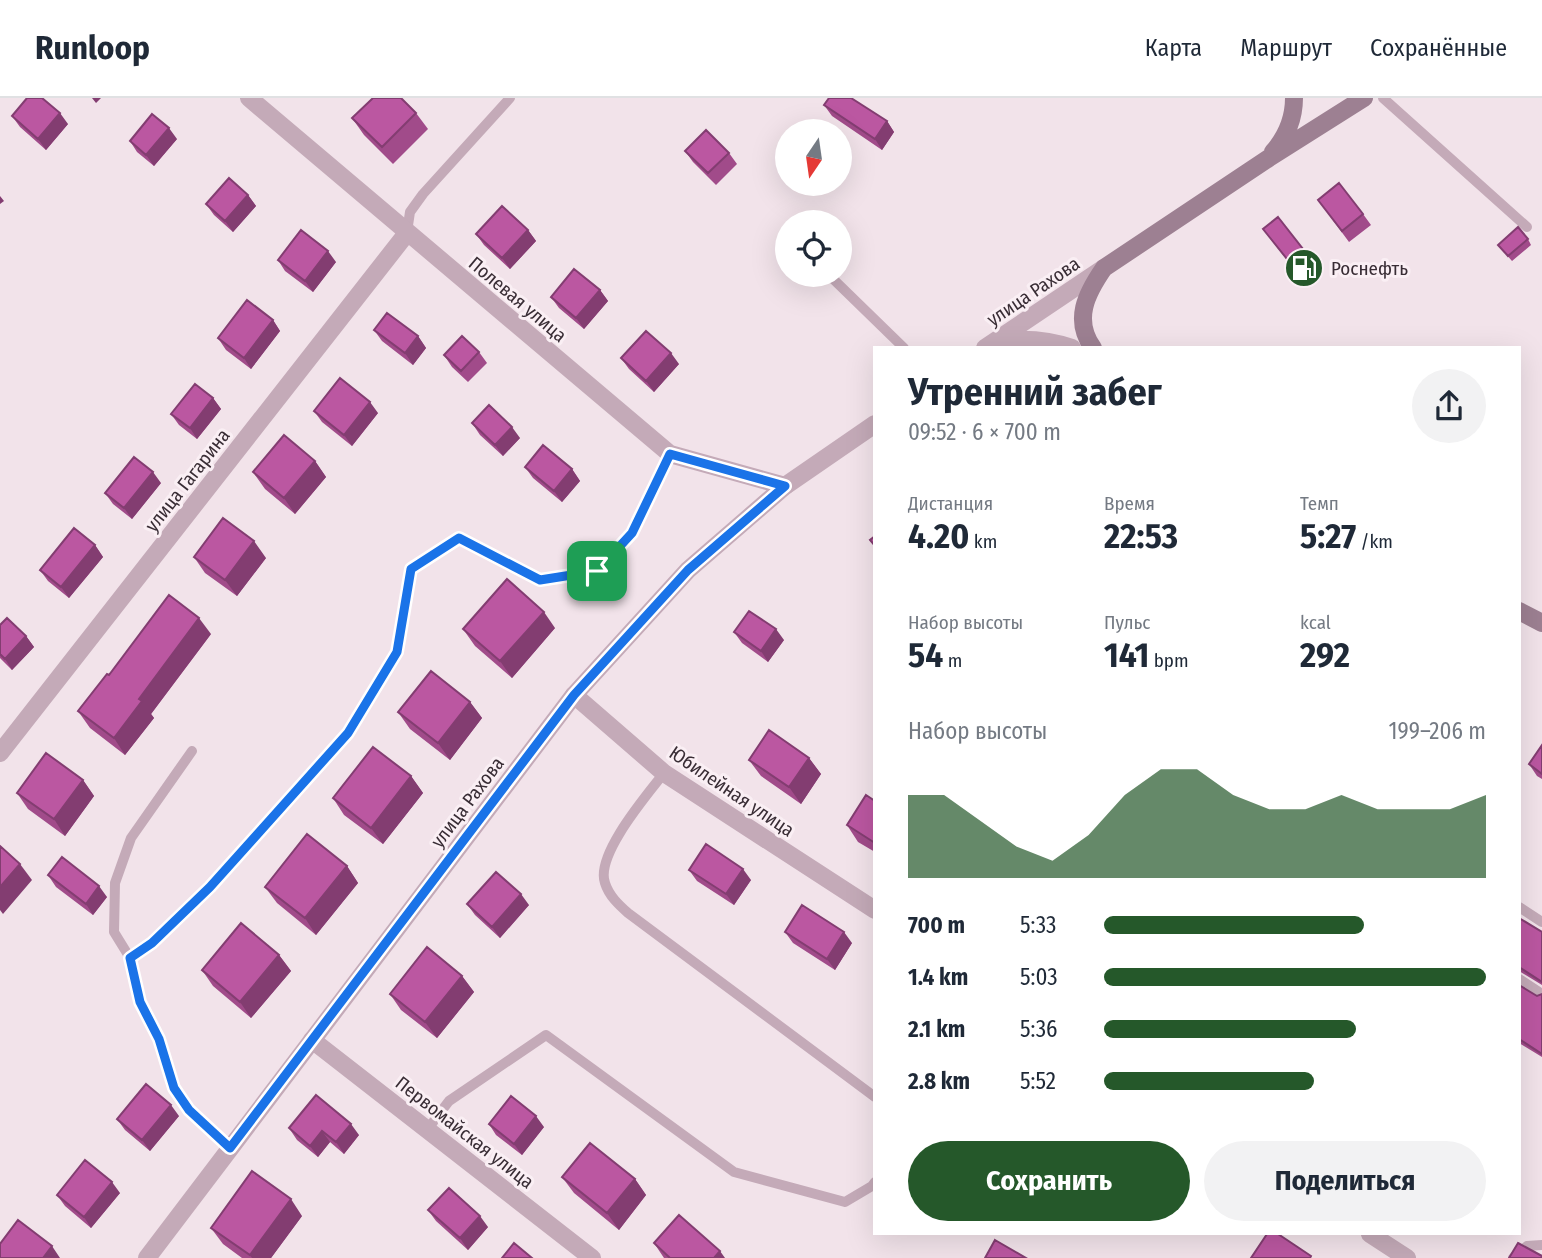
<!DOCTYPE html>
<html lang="ru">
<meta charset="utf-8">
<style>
:root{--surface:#fff;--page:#f2f2f3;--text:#1f2937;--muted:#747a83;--line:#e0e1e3;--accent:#25582a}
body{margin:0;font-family:"Fira Sans Condensed",sans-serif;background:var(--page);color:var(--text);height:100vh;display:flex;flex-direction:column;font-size:26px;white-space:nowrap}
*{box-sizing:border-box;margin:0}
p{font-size:23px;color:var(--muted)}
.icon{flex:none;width:38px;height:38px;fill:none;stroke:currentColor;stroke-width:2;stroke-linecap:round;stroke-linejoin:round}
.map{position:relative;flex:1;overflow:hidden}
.details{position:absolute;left:873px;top:248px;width:648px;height:889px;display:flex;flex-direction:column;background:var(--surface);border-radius:0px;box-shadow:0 7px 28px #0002}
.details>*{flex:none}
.needle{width:46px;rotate:193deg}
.fabs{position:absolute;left:775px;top:21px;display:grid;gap:14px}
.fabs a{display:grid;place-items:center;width:77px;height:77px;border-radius:50%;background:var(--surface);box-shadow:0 7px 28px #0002;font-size:35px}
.pin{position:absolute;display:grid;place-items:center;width:60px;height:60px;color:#fff;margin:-30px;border-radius:14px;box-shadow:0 4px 10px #0006}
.round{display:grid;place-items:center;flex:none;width:74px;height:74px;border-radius:37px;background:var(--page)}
.summary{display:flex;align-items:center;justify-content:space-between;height:119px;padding:0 35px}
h1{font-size:38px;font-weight:700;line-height:52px}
.figures{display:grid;grid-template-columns:repeat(3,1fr);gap:10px;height:119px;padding:7px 35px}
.figures div{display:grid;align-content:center}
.figures b{font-size:35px;font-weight:700}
.figures small{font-size:19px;font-weight:400}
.figures p{font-size:19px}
.chart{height:196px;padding:14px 35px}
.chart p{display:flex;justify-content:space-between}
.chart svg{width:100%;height:126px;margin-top:7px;fill:var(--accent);opacity:.7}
.primary-button{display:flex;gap:14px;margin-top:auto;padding:14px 35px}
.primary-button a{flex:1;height:80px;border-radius:42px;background:var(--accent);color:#fff;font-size:28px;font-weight:700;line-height:80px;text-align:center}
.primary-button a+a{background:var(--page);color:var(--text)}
ul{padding:0 35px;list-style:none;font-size:23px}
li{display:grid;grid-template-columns:112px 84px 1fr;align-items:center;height:52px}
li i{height:18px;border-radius:9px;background:var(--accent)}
header{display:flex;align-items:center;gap:42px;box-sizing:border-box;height:98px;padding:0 35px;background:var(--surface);border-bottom:2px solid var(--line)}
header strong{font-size:33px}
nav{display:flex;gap:38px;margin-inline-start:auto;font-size:24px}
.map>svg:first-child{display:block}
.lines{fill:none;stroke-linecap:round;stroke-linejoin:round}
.service{stroke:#c4aab8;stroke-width:10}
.minor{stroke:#c4aab8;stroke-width:18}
.tertiary{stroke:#c4aab8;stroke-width:18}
.secondary{stroke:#9d8092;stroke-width:18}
.wall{fill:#a14b8a}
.shaded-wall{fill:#833d71}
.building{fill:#bb57a1;stroke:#833d71;stroke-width:2}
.route-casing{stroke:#fff;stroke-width:14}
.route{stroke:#1a73e8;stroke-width:9}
.labels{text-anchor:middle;stroke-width:6;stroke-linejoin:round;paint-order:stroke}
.poi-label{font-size:19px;fill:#392d35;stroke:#faeff4;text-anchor:start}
.street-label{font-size:19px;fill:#392d35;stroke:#faeff4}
</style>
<header>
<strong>Runloop</strong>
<nav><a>Карта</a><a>Маршрут</a><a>Сохранённые</a></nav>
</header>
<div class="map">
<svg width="1542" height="1160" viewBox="0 0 1542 1160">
<rect width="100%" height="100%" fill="#f2e3ea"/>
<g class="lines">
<path class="service" d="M1383,0l144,129
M407,134l3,-20 13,-18 87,-96
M829,177l75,73
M192,653l-61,87 -16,45 -1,49 16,26 10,43 19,38 15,49 15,22 41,38
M664,675c-17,22 -69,82 -59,110 4,13 14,22 23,30l247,184
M1519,809l23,15
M130,860l22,-15 58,-56 138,-154 49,-81 14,-82 48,-32 81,42 57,-9 35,-38 38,-79
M1519,881l23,15
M427,1032l22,-29 97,-66 188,137 111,30 27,-16 3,-4
M1513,1160l14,-12 15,-1"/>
<path class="minor" d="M249,0l421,356 115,32
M574,597l90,78 211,137
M0,655l407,-520
M312,942l280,218
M1370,1136l37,24"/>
<path class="tertiary" d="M1000,243c25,-3 47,-2 72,7
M985,250l119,-80
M147,1160l427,-563 114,-125 97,-84 90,-62"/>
<path class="secondary" d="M1273,54c13,-15 21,-33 21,-54
M1093,250c-20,-28 -7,-54 11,-80l165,-110 95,-60
M1519,513l23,12"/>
</g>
<path class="wall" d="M824,7l63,16 7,11 -12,18 -50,-34z
M416,15l12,16 -35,35 -29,-29 -12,-17z
M12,18l56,8 -22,26 -26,-23z
M177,41l-23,27 -17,-14 -7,-11z
M685,53l44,2 8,11 -21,21 -23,-23z
M248,97l8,11 -23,26 -19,-17 -8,-11z
M1318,102l45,14 8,11 -22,17z
M1263,131l51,34 8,11 -15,12z
M528,132l8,11 -26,28 -26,-24 -8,-11z
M1528,141l3,6 -19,16 -14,-16z
M278,162l58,2 -23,30 -28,-21z
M600,192l8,11 -24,28 -25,-21 -8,-11z
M273,222l7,11 -29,38 -25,-19 -8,-12z
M374,232l44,6 8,12 -13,17 -31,-24z
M479,254l8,11 -19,19 -16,-15 -8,-12z
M621,260l58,6 -25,28 -25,-23z
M213,300l8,11 -24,30 -18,-14 -8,-11z
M314,313l64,2 -26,33 -30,-24z
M472,325l48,15 -17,18 -23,-21z
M315,363l11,16 -31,37 -30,-25 -12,-17z
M525,369l47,2 8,12 -18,21 -29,-24z
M161,385l-29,36 -19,-15 -8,-11z
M95,447l8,12 -34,41 -21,-17 -8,-11z
M194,459l72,1 -29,38 -32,-23z
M0,527l26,11 8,11 -22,23 -12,-12z
M555,530l-43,50 -37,-32 -12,-17z
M734,534l50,8 -16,22 -26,-19z
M211,536l-60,80 3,4 -29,37 -35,-27 -12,-17 31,-36z
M470,604l12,16 -32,42 -40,-31 -12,-17z
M1542,647v34l-5,-3 -8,-12z
M809,660l12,16 -20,30 -40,-28 -12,-16z
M411,678l12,17 -40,51 -39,-29 -11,-17z
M83,682l11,16 -29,40 -37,-27 -11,-16z
M875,703v51l-17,-10 -11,-17z
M347,768l11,17 -42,52 -39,-32 -12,-16z
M689,772l62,10 -17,25 -37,-24z
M48,777l59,22 -14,18 -37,-28z
M467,806l62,1 -29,33 -25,-23z
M1519,820l23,14v53l-23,-14z
M785,834l67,11 -17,27 -42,-27z
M279,857l12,16 -40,47 -38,-32 -11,-16z
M462,878l12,16 -37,46 -36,-28 -11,-16z
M1519,887l18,11 5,-2v63l-23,-14z
M179,1018l-29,35 -25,-21 -8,-11z
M489,1026l55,3 -22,28 -26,-20z
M289,1030l70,7 -15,19 -14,-12 -12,15 -21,-17z
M562,1079l73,2 11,16 -27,35 -45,-37z
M120,1095l-29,35 -26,-22 -8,-11z
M428,1112l60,17 -20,23 -32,-29z
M302,1118l-31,42h-29l-19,-14 -12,-16z
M654,1145l71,15h-61z"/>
<path class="shaded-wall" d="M92,0h9l-5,5z
M60,15l8,11 -22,26 -8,-11z
M887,23l7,11 -12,18 -7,-11z
M169,30l8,11 -23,27 -8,-11z
M248,97l8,11 -23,26 -8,-11z
M0,98l4,5 -4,3z
M528,132l8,11 -26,28 -8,-11z
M328,153l8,11 -23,30 -8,-11z
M600,192l8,11 -24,28 -8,-11z
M273,222l7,11 -29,38 -7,-11z
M418,238l8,12 -13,17 -8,-12z
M671,255l8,11 -25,28 -8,-11z
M213,300l8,11 -24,30 -7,-11z
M370,304l8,11 -26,33 -8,-11z
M512,329l8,11 -17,18 -8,-11z
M315,363l11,16 -31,37 -11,-16z
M572,371l8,12 -18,21 -8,-11z
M153,374l8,11 -29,36 -8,-11z
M254,443l12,17 -29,38 -12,-16z
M95,447l8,12 -34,41 -8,-11z
M544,514l11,16 -43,50 -12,-17z
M199,520l12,16 -60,80 3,4 -29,37 -11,-17 25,-39z
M776,531l8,11 -16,22 -7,-11z
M26,538l8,11 -22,23 -7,-11z
M470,604l12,16 -32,42 -12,-17z
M809,660l12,16 -20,30 -12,-17z
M411,678l12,17 -40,51 -12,-16z
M83,682l11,16 -29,40 -11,-17z
M20,766l12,16 -29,34 -3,-4v-23z
M347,768l11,17 -42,52 -11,-17z
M743,771l8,11 -17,25 -8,-11z
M99,788l8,11 -14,18 -7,-11z
M521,796l8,11 -29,33 -8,-11z
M844,834l8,11 -17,27 -8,-11z
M279,857l12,16 -40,47 -11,-16z
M462,878l12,16 -37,46 -12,-16z
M171,1007l8,11 -29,35 -8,-11z
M536,1018l8,11 -22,28 -8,-11z
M351,1026l8,11 -15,19 -8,-12z
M322,1033l8,11 -12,15 -8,-11z
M635,1081l11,16 -27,35 -12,-17z
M112,1084l8,11 -29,35 -7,-11z
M291,1101l11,17 -31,42h-19l-2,-3z
M480,1118l8,11 -20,23 -8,-12z
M52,1148l8,12h-17z
M720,1153l5,7h-11z"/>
<path class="building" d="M27,0h15l18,15 -22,26 -26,-23z
M373,0h28l15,15 -34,34 -30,-29z
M829,0h22l36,23 -12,18 -51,-34z
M152,16l17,14 -23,27 -16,-14z
M706,32l23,23 -21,20 -23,-22z
M229,80l19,17 -23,26 -19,-17z
M1339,85l24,31 -21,17 -24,-31z
M502,108l26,24 -26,28 -26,-24z
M1278,119l36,46 -15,11 -36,-45z
M1518,129l10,12 -20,17 -10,-11z
M301,132l27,21 -23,30 -27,-21z
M574,171l26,21 -24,28 -25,-21z
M247,202l26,20 -29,38 -26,-20z
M387,215l31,23 -13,17 -31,-23z
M646,233l25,22 -25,28 -25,-23z
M462,238l17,16 -18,19 -17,-16z
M340,280l30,24 -26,33 -30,-24z
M195,286l18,14 -23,30 -19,-14z
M489,307l23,22 -17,18 -23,-22z
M284,337l31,26 -31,37 -31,-26z
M543,347l29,24 -18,22 -29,-24z
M134,359l19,15 -29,36 -19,-15z
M223,420l31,23 -29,39 -31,-23z
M74,430l21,17 -34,42 -21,-17z
M875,438v10l-5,-6z
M507,481l37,33 -44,49 -37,-32z
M169,497l30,23 -60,81 3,2 -28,37 -36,-27 29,-37 2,1z
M749,513l27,18 -15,22 -27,-19z
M7,520l19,18 -21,23 -5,-5v-29z
M431,573l39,31 -32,41 -40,-31z
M769,632l40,28 -20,29 -40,-27z
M1542,647v29l-13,-10z
M373,649l38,29 -40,52 -38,-30z
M46,655l37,27 -29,39 -37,-26z
M866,697l9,6v42l-28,-18z
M307,736l40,32 -42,52 -40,-31z
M706,746l37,25 -17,25 -37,-24z
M0,748l20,18 -20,23z
M62,759l37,29 -13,18 -38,-29z
M496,774l25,22 -29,33 -25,-23z
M802,807l42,27 -17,27 -42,-27z
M1519,820l23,14v50l-23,-15z
M241,825l38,32 -39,47 -38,-32z
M427,849l35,29 -37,46 -35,-28z
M1519,887l18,11 5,-2v60l-23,-15z
M146,986l25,21 -29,35 -25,-21z
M316,997l35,29 -15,18 -14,-11 -12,15 -21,-18z
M511,998l25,20 -22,28 -25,-20z
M590,1045l45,36 -28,34 -45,-36z
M85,1062l27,22 -28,35 -27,-22z
M252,1073l39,28 -41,56 -39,-27z
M449,1090l31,28 -20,22 -32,-28z
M679,1117l41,36 -6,7h-44l-16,-15z
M18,1122l34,26 -9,12h-43v-14z
M1267,1136h11l33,22 -1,2h-59z
M995,1142l31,18h-41z
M514,1145l18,15h-30z
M1518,1145l24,13v2h-33z"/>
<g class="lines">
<defs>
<path id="route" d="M670,356l115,32 -97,84 -114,125 -344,453 -41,-38 -15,-22 -15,-49 -19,-37 -10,-44 22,-15 58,-56 138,-154 49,-81 14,-83 48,-31 81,42 57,-9 35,-38z"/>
</defs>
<use href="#route" class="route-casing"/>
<use href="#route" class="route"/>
</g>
<defs>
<symbol id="fuel-disc" viewBox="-11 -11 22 22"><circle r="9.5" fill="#25582a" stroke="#faeff4"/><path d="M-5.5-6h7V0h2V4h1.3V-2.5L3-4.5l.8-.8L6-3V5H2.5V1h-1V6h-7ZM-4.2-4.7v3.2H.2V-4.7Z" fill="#fff"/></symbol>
</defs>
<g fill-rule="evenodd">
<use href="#fuel-disc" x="1282" y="148" width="44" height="44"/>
</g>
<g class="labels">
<g class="poi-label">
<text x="1331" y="177">Роснефть</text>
</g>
<g class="street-label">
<text transform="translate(1033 193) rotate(-34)" y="7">улица Рахова</text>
<text transform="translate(518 201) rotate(40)" y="7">Полевая улица</text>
<text transform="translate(187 382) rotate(-52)" y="7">улица Гагарина</text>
<text transform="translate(732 693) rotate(34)" y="7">Юбилейная улица</text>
<text transform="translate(467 704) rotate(-53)" y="7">улица Рахова</text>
<text transform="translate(465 1034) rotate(38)" y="7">Первомайская улица</text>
</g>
</g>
</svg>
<div class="fabs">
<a><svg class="needle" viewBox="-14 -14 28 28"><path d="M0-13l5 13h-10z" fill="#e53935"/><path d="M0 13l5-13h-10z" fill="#747a83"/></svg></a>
<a><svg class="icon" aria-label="locate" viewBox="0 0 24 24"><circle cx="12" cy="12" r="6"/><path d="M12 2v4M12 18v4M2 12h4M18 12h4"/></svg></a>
</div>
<div class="pin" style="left:597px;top:473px;background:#1e9e55"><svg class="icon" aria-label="arrive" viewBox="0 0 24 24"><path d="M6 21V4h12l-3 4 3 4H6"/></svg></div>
<section class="details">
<div class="summary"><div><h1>Утренний забег</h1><p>09:52 · 6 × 700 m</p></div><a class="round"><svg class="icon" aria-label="share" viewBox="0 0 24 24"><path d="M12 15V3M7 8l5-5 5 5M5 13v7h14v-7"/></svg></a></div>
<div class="figures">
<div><p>Дистанция</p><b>4.20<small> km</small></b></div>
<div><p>Время</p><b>22:53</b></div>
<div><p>Темп</p><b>5:27<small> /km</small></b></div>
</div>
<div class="figures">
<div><p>Набор высоты</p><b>54<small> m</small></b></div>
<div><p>Пульс</p><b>141<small> bpm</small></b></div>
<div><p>kcal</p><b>292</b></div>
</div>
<div class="chart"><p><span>Набор высоты</span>199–206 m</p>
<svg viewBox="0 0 160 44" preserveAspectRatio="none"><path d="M0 44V15L10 15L20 24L30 33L40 38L50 29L60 15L70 6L80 6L90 15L100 20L110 20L120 15L130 20L140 20L150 20L160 15V44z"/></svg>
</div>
<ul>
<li><b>700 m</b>5:33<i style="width:68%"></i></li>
<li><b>1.4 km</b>5:03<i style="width:100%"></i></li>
<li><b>2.1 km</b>5:36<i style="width:66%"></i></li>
<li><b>2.8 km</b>5:52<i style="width:55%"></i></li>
</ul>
<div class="primary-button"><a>Сохранить</a><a>Поделиться</a></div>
</section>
</div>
